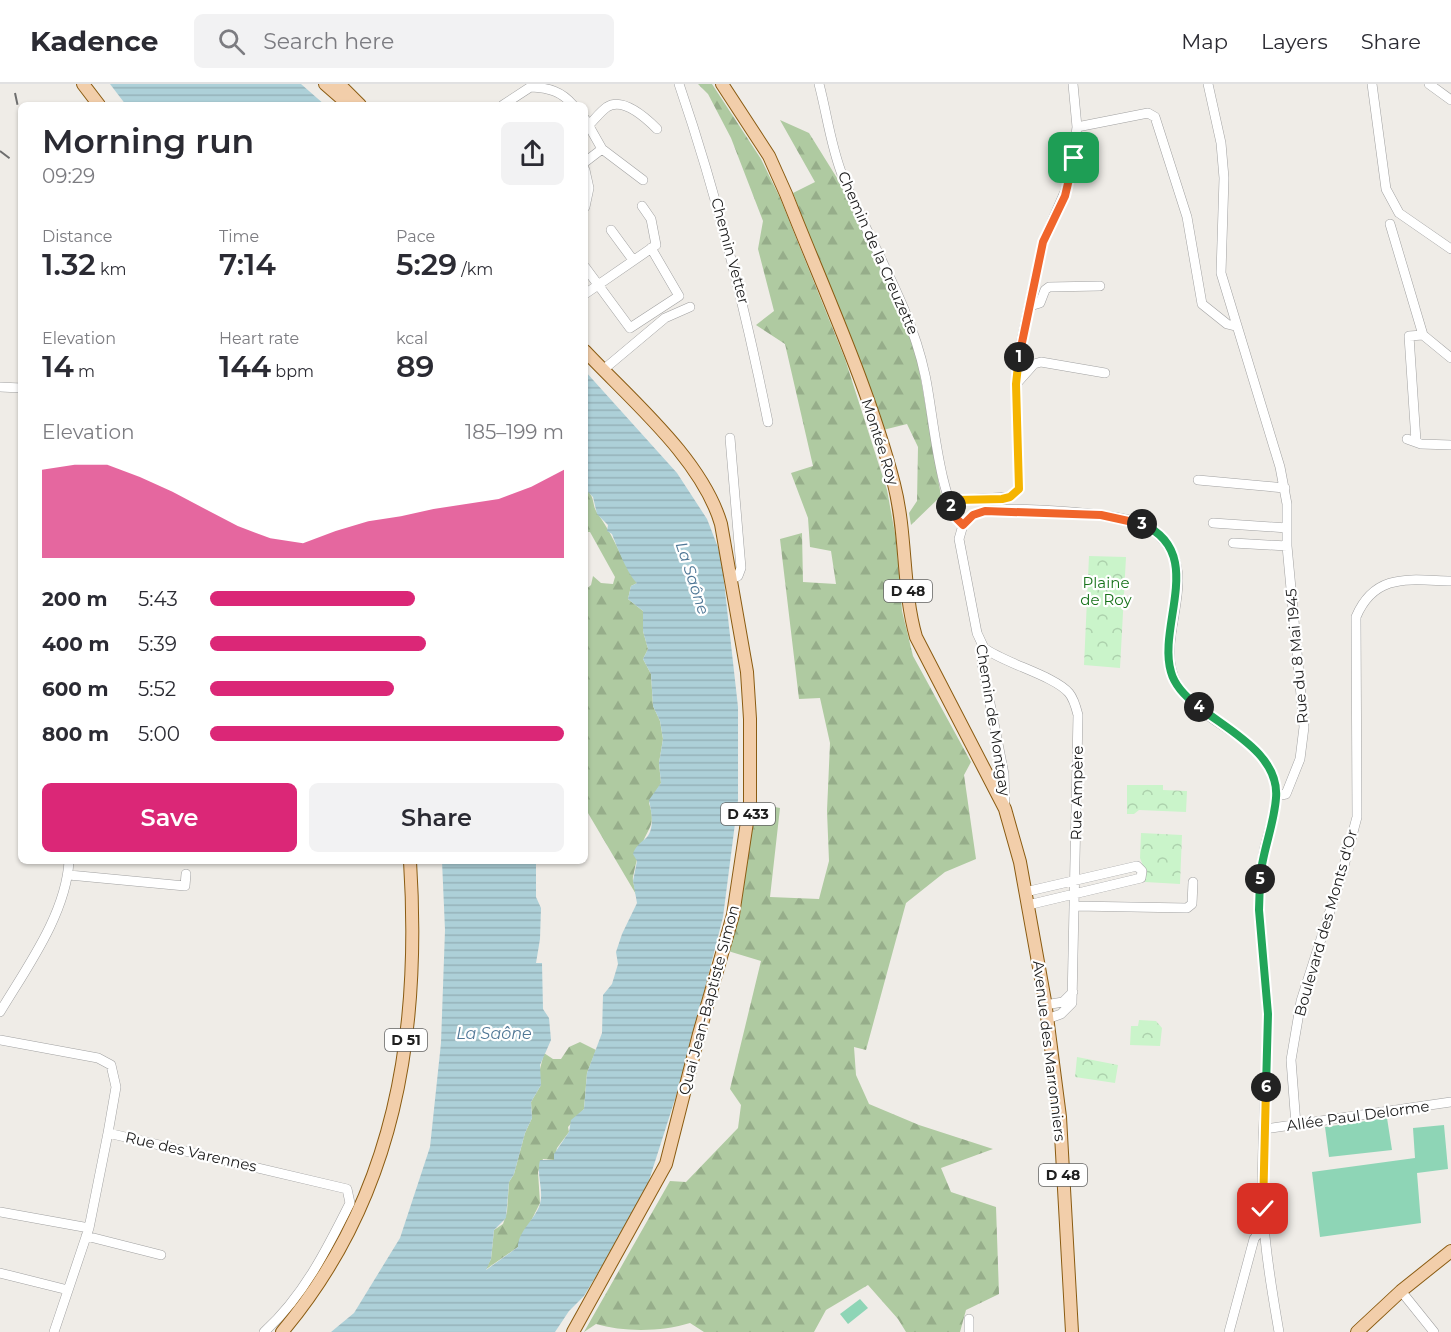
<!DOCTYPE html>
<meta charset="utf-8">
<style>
:root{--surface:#fff;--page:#f2f2f3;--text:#2b2b33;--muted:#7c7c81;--line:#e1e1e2;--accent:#db2777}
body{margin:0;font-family:Montserrat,sans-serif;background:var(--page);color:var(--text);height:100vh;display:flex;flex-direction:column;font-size:22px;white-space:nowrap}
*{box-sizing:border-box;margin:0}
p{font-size:20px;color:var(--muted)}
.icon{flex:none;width:33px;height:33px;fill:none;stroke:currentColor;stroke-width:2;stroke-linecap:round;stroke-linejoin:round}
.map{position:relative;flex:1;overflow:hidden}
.sheet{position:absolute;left:18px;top:18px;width:570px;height:762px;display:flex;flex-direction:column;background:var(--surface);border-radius:9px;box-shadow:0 2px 4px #0004}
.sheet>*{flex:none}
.pin{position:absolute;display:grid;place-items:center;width:51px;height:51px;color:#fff;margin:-26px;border-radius:12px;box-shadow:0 3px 9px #0006}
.km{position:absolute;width:30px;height:30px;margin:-15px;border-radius:50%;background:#222;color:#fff;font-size:16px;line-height:30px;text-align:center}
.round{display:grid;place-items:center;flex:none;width:63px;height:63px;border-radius:9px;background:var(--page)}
.summary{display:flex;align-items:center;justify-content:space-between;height:102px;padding:0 24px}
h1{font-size:33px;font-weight:600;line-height:45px}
.metrics{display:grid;grid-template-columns:repeat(3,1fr);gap:9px;height:102px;padding:6px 24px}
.metrics div{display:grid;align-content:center}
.metrics b{font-size:30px;font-weight:600}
.metrics small{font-size:16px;font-weight:400}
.metrics p{font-size:16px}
.chart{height:168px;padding:12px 24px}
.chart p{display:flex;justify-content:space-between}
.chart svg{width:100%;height:108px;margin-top:6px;fill:var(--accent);opacity:.7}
.cta{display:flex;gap:12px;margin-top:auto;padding:12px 24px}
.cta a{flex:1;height:69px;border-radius:9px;background:var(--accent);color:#fff;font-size:24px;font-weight:600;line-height:69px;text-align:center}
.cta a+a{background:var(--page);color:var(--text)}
ul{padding:0 24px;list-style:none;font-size:20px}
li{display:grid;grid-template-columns:96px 72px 1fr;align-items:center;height:45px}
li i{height:15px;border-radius:8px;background:var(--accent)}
header{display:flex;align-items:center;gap:36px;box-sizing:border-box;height:84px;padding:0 30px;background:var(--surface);border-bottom:2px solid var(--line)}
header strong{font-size:28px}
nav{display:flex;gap:33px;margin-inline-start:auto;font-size:21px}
.search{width:420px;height:54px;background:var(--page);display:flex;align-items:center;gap:15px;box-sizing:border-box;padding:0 21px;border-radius:9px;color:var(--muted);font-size:22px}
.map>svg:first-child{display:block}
.forest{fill:url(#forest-firs)}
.park{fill:url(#park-crowns)}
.pitch{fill:#8ed5b6}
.water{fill:url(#water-rules)}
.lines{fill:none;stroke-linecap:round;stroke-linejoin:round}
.minor-casing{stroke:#a1a1a1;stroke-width:10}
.major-casing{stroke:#8a5b11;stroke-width:14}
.minor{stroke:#fff;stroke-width:9}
.major{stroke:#f2ceaa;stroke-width:12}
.rail{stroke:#6e6e6e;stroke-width:2;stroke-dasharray:12 12;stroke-linecap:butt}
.split-1-casing{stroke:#fff;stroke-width:12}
.split-2-casing{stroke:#fff;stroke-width:12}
.split-3-casing{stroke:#fff;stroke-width:12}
.split-4-casing{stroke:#fff;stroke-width:12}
.split-5-casing{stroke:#fff;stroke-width:12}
.split-6-casing{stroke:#fff;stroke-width:12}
.split-7-casing{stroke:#fff;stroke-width:12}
.split-1{stroke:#f0652b;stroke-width:8}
.split-2{stroke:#f5b400;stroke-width:8}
.split-3{stroke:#f0652b;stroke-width:8}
.split-4{stroke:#22a559;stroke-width:8}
.split-5{stroke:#22a559;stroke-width:8}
.split-6{stroke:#22a559;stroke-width:8}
.split-7{stroke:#f5b400;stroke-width:8}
.labels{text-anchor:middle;stroke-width:4.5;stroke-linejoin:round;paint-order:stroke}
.shield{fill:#fff;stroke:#636363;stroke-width:1.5}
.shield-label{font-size:14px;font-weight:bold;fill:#202020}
.street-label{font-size:15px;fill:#202020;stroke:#fff}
.park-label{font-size:15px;fill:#18731b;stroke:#fff}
.water-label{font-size:16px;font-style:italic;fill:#4f7796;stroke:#fff}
</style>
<header>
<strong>Kadence</strong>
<div class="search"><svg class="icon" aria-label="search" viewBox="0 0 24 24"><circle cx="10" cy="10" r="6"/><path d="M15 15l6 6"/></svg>Search here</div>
<nav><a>Map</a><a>Layers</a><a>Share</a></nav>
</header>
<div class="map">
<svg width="1451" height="1248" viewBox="0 0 1451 1248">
<defs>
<pattern id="forest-firs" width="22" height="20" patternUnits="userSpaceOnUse" patternTransform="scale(1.5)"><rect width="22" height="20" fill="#afcaa1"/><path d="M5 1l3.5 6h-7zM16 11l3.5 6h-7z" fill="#96ad8a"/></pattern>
<pattern id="park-crowns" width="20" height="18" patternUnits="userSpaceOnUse" patternTransform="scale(1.5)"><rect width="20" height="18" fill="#caf4ca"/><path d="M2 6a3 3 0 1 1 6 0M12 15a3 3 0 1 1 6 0" fill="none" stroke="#add1ad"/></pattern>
<pattern id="water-rules" width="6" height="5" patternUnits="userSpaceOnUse" patternTransform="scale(1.5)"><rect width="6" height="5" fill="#add0d8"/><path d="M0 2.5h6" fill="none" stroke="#95b2b9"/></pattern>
</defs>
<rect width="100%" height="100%" fill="#efece7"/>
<path class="forest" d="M698,0h14l49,75 19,39 65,161 42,131 9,49 6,72 11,45 58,106 -7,13 12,84 -31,13 -39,31 -40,147 -12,-3 2,28 13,29 50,21 74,24 -52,19 10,24 45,15 3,87 -33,16 -6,22h-54l-8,-13 -30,-34 -42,25 -12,22h-110l-14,-9c-28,9 -67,9 -94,1l-12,8 86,-151 16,1 52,-54 3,-23 -11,-16 31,-128 -33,-10 12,-37 15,-111 25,5 -10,89 49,2 10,-38 -2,-50 3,-68 -10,-45 -21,1 -19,-160 22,-6 1,49 33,2 -5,-33 -21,-4 -2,-29 -17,-45 22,-7 -28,-122 -29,-19 18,-14 -16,-62 5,-28 -32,-83 -23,-44z
M780,36l29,13 28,45 63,127 15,40 26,151 -30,29 -2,-12 8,-12 1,-54 -11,-23 -24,6 -90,-237 22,-11z
M585,405c11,7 6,16 13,25 16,22 24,47 39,69l-6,3 -3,13 15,12v20l5,18 -5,10 8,15 2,32 7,15 3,18 -4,24 2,20 -12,20c7,22 0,23 -7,41 -4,10 -7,23 -9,33 -1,5 3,13 4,19l-52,-88v-218l6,-5 2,-9 8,7 12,1 2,-7 -25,-45h-5z
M580,958l16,8 -9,23 -3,36 -16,18 1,5 -12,16 -3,12 -11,-1 -5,13 2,31 -22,44 -33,23 6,-11 3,-29 9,-6 4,-12 2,-30 5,-8 11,-41 7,-15 -1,-16 10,-17 -2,-12 5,-20 9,6h8l8,-12z"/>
<path class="park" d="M1089,472l37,1 -6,111 -36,-3z
M1127,701h36v5l24,1 -1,21 -47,-2 -5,4h-7z
M1141,749l41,2 -2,49 -35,-2v-11l-5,-13z
M1139,936l17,1 6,7 -2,18 -30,-1 1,-19h7z
M1077,973l41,8 -3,18 -40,-6z"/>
<path class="pitch" d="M1387,1034l5,32 -63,7 -4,-30z
M1444,1041l4,44 -31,4 4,50 -101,14 -8,-65 103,-14 -2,-30z
M860,1215l8,9 -20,16 -8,-10z"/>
<path class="water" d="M110,0h191l24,21h-199z
M585,287l92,102 30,46 14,36 17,152v93l-15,117 -39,154 -40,125 -60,100 -15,15 -14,21h-224l23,-19 46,-75 30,-91 11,-104 4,-113 -3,-69h94v36l5,11 -1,31 -4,24h6l1,46 6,9 2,22 -11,25 1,20 -10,17 1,16 -7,15 -11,41 -5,8 -3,36 -12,12 -3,29 -5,11 32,-23c0,-16 17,-27 22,-43 4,-14 -4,-29 0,-44h14v-6l15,-22 2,-12 13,-11 3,-36 15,-40 1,-38 9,-11 6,-20 -2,-12 6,-18 15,-31 -4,-22 4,-20 -4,-7c2,-7 7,-11 12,-15 11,-10 6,-28 4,-39l12,-17 -2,-20 4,-24 -3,-18 -7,-15 -2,-32 -8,-15 5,-10 -5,-18v-20l-15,-12 3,-13 6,-3c-8,-6 -21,-38 -25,-49l-5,-3 1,-6 -11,-11 -4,-17 -8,-8z"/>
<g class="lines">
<defs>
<path id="minor" d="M679,0c38,111 66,223 89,338
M819,0c8,30 12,64 24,93 27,67 67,127 82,198 8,36 14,127 38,150
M1208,0l13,59 3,35 -3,95 59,194 7,37v42l17,181 -4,32 -14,35 -10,2
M1372,0l14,105 13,24 52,36
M1429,0l22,16
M531,3c18,1 30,4 42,18
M503,21l32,-21
M585,35l17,30 41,31
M589,41c6,-6 11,-13 18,-18 16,-10 39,11 50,22
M1077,43l71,-14 7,4 32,100 15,87 25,20 8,2
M585,78l17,-13
M585,86l4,18 -4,19
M1390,140l33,111 28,23
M611,146l22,30
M585,183l45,61 49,-32 -28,-48
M585,210l71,-49 -5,-26 -9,-13
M1030,222l10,-3 5,-13 4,-3 51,-1
M603,286l62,-52 25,-11
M1018,298l16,-18 7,-2 64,11
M0,303l21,1
M730,354l11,130 -3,8 -7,3
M1407,355l14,5 30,1
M1416,357l-7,-105 14,-1
M1198,396l87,8
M950,419l7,-3 53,-3 9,-8 -3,-105 3,-32 24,-110 27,-62 7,-53 -4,-43
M1213,439l74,5
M963,441c6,-6 13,-13 22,-14 28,-5 139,2 163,15 7,5 17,15 22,23 24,40 -16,94 7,135 24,42 92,52 99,105 2,20 -8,42 -12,62 -3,16 -5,32 -5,48 0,39 8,77 8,116 1,65 -7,131 -4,196 2,40 9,81 16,121
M963,441l-4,14 18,94 7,15 -2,15 22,111 1,35
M1233,459l54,3
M984,564c22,16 71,28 85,45 5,6 7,14 9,22l-6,288 -11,11 -14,5
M69,791l116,11 1,-12
M1025,808l112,-26 5,5 -1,7 -113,27
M1075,822l112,2 5,-4 1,-22
M1045,921l18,-3 10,-10
M0,928c27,-45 66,-98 69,-151
M0,956l98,18 13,7 5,22 -8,46 239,56 3,14c-23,46 -47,94 -86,129
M1296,1041l-5,-65 10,-59 40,-124 16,-60 -1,-200c19,-45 54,-37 95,-36
M1265,1045l186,-27
M0,1128l89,16
M86,1152l75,19
M0,1189l68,17
M1401,1207l33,41
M969,1235v13
M54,1248l35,-104 19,-95
M1229,1248l25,-93 10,-14"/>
<path id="major" d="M83,0l16,21
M325,0l24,21
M339,0l21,21
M722,0l47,72 17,38c37,94 83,193 108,290 13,51 8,104 22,153l89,172 15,53 25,139 15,116 12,215
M282,1248c114,-135 139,-300 128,-471
M573,1248l93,-168 33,-130 34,-119 17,-113v-83l-3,-47 -26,-148c-19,-65 -90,-124 -136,-173
M1357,1248l44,-41 50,-40"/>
</defs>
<use href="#minor" class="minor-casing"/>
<use href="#major" class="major-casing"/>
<use href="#minor" class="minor"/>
<use href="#major" class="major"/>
<path class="rail" d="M15,9l6,28
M0,67l21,16
M19,197l2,-45"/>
</g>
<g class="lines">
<defs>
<path id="split-1" d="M1019,273l24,-115 22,-46 9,-38"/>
<path id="split-2" d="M951,422l-1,-3 7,-3 45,-1 8,-2 9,-8 -3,-105 3,-27"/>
<path id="split-3" d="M951,422l5,12 7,7 10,-10 12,-4 116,4 41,9"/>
<path id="split-4" d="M1142,440c65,28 15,101 29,148 4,15 16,26 28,35"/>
<path id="split-5" d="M1199,623c29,23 81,48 77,91 -2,28 -14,54 -16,81"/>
<path id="split-6" d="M1260,795l-1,31 9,104 -2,73"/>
<path id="split-7" d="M1263,1125l3,-122"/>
</defs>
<use href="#split-1" class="split-1-casing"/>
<use href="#split-2" class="split-2-casing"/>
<use href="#split-3" class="split-3-casing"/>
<use href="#split-4" class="split-4-casing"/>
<use href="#split-5" class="split-5-casing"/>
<use href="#split-6" class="split-6-casing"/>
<use href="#split-7" class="split-7-casing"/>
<use href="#split-1" class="split-1"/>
<use href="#split-2" class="split-2"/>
<use href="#split-3" class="split-3"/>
<use href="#split-4" class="split-4"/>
<use href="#split-5" class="split-5"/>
<use href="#split-6" class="split-6"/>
<use href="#split-7" class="split-7"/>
</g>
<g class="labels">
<g class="shield">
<rect x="884" y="496" width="48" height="22" rx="4.5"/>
<rect x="721" y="719" width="54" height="22" rx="4.5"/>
<rect x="385" y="945" width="42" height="22" rx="4.5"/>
<rect x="1039" y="1080" width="48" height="22" rx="4.5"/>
</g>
<g class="shield-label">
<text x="908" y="512">D 48</text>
<text x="748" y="735">D 433</text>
<text x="406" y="961">D 51</text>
<text x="1063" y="1096">D 48</text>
</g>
<g class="street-label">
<text transform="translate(730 167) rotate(75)" y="5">Chemin Vetter</text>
<text transform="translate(878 169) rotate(66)" y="5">Chemin de la Creuzette</text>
<text transform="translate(880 358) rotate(72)" y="5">Montée Roy</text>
<text transform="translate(1297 572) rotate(-95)" y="5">Rue du 8 Mai 1945</text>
<text transform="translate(993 636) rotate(81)" y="5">Chemin de Montgay</text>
<text transform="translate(1077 709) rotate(-89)" y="5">Rue Ampère</text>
<text transform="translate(1326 839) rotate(-74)" y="5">Boulevard des Monts d'Or</text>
<text transform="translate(709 916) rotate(-75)" y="5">Quai Jean-Baptiste Simon</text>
<text transform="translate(1049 967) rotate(83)" y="5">Avenue des Marronniers</text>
<text transform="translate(1358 1032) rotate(-8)" y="5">Allée Paul Delorme</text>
<text transform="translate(191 1068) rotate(13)" y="5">Rue des Varennes</text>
</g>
<g class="park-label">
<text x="1106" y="504">Plaine<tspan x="1106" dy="17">de Roy</tspan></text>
</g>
<g class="water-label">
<text transform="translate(693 494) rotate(72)" y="6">La Saône</text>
<text x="494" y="955">La Saône</text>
</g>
</g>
</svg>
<div class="pin" style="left:1074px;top:74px;background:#1e9e55"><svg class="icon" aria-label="arrive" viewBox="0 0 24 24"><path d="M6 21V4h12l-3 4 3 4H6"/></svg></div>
<div class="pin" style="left:1263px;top:1125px;background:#d93025"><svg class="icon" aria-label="check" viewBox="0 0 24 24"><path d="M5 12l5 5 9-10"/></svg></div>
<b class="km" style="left:1019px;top:273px">1</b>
<b class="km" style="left:951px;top:422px">2</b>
<b class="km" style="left:1142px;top:440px">3</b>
<b class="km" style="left:1199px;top:623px">4</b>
<b class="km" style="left:1260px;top:795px">5</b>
<b class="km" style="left:1266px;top:1003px">6</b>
<section class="sheet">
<div class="summary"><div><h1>Morning run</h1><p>09:29</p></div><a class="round"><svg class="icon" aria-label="share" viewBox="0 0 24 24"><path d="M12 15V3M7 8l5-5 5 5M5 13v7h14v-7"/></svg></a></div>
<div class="metrics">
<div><p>Distance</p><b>1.32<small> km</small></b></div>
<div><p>Time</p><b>7:14</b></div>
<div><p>Pace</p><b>5:29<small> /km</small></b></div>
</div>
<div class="metrics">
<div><p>Elevation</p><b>14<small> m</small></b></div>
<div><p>Heart rate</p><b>144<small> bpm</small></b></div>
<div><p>kcal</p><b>89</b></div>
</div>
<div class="chart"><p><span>Elevation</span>185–199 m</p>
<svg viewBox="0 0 160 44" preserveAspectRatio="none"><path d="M0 44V8L10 6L20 6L30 11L40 17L50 24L60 31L70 36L80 38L90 33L100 29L110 27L120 24L130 22L140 20L150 15L160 8V44z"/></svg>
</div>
<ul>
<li><b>200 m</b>5:43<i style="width:58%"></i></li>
<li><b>400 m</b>5:39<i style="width:61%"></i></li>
<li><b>600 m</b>5:52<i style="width:52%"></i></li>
<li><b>800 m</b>5:00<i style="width:100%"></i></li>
</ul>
<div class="cta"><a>Save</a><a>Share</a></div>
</section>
</div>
